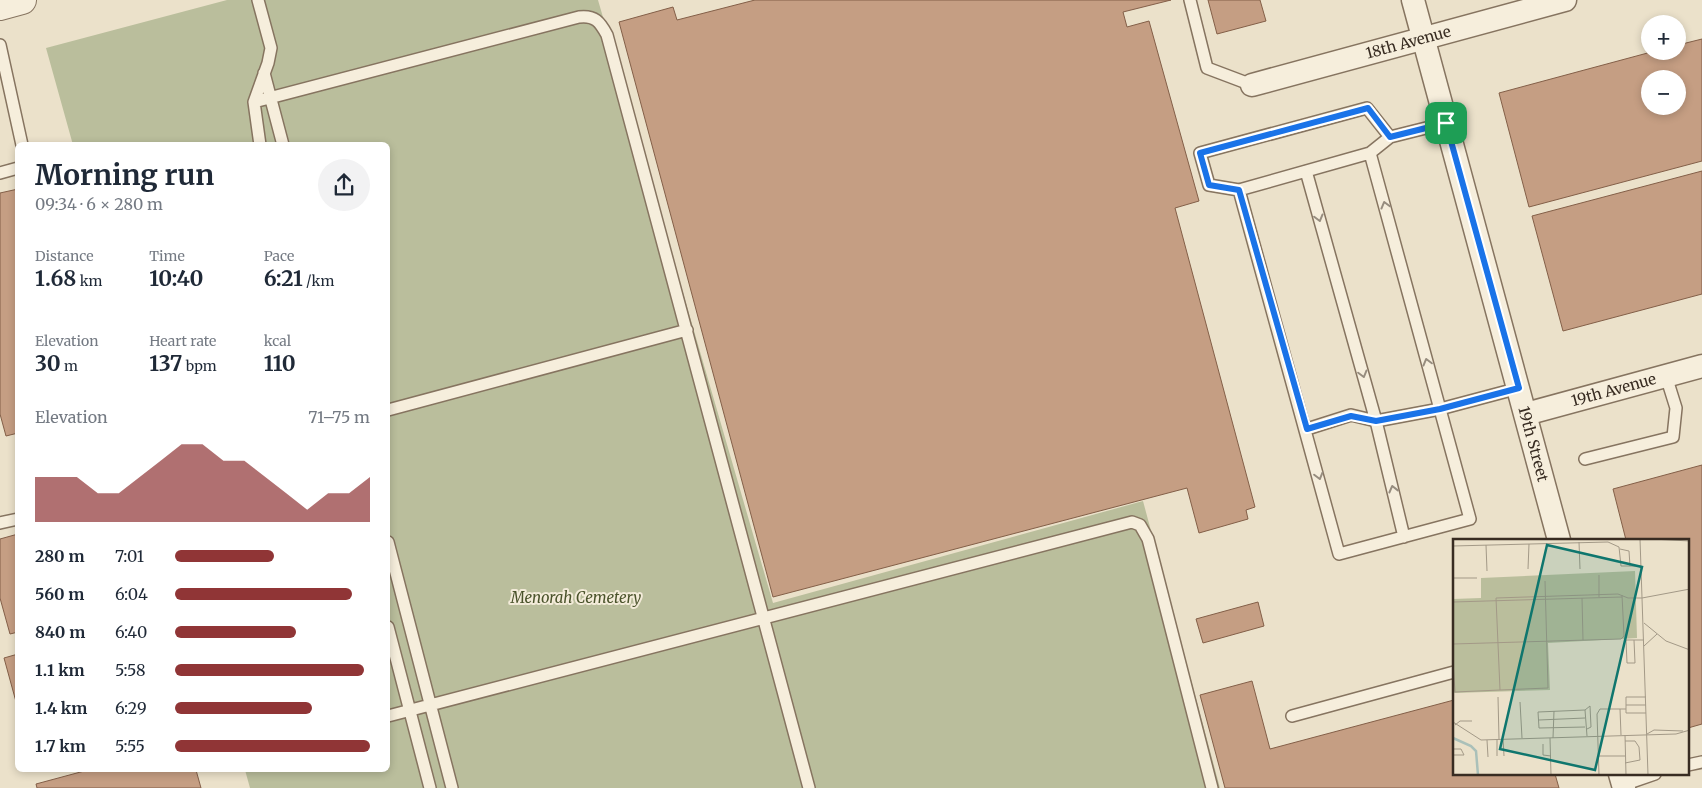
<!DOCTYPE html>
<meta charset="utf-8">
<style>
:root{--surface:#fff;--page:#f2f2f3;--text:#1f2937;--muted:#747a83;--accent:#903536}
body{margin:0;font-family:Merriweather,serif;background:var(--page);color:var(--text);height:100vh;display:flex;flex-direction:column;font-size:19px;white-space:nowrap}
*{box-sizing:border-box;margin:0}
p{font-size:16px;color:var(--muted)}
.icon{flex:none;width:28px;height:28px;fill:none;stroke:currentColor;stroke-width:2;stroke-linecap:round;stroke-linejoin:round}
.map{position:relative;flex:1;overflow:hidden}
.sheet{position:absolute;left:15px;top:142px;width:375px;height:630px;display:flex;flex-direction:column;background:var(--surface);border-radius:8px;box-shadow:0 2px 8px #0003}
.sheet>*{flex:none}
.controls{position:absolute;left:1641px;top:15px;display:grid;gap:10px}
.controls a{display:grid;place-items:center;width:45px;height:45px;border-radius:50%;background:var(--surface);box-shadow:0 2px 8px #0003;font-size:25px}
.pin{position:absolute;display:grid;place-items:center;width:42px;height:42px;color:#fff;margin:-21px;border-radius:10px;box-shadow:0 2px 8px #0006}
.round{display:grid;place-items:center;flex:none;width:52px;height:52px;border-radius:26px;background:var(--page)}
.overview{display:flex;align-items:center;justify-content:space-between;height:85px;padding:0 20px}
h1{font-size:28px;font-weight:700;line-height:38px}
.metrics{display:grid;grid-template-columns:repeat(3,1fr);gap:8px;height:85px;padding:5px 20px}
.metrics div{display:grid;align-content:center}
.metrics b{font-size:21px;font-weight:700}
.metrics small{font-size:14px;font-weight:400}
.metrics p{font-size:14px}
.chart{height:140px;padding:10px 20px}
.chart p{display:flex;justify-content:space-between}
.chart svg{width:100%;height:90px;margin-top:5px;fill:var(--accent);opacity:.7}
ul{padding:0 20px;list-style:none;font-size:16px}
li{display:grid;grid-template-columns:80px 60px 1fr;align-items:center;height:38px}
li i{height:12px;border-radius:6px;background:var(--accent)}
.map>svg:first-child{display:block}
.cemetery{fill:#babe9c}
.building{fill:#c59e83;stroke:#835f48;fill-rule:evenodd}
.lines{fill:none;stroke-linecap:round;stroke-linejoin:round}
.service-casing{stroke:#867460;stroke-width:14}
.minor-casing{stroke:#867460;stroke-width:25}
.tertiary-casing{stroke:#867460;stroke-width:30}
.service{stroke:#f6eedc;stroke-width:11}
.minor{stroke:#f6eedc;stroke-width:22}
.tertiary{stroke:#f6eedc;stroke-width:28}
.oneway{stroke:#978d7f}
.route-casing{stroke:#fff;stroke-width:10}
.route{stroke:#1a73e8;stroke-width:6}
.labels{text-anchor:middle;stroke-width:4;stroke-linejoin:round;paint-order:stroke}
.street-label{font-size:15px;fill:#382c22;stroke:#f3ebd9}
.park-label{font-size:15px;font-style:italic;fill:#49522a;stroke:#f3ebd9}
.inset-river{fill:none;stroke:#aac0b9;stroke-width:2.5}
.inset-road{fill:none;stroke:#a39987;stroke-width:1}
.view{fill:#0f766e;fill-opacity:0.15;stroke:#0f766e;stroke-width:2.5}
.inset-edge{fill:none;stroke:#382c22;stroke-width:2.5}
</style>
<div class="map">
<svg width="1702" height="788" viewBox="0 0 1702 788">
<rect width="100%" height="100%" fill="#ebe1ca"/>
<path class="cemetery" d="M227,0h371l175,603 370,-102 77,287h-970l-5,-18h143v-625h-315l-27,-97z"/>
<path class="building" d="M755,0h416l-48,12 4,15 22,-6 50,180 -24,7 80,299 -9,3 2,9 -49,14 -12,-45 -414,109 -154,-575 54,-15 4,13z
M1208,0h52l6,21 -49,13z
M1702,39v122l-173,46 -30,-114 156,-42h23v-6zM1650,79h28v27h-28z
M1702,171v123l-139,37 -31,-115z
M18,189v244l-12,3 -6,-22v-221z
M1702,465v259l-14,4v-188h-62l-13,-51z
M18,534v98l-8,2 -10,-36v-59z
M1258,602l6,24 -61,17 -7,-24z
M18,654v55l-14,-51z
M1252,681l18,68 184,-49v74h101l4,14h-334l-25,-93z
M88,770h108l5,18h-164l-1,-4z"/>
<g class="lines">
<defs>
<path id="service" d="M258,0l13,48 -3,15 -14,39 6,43
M1190,0l17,68 45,17
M0,45l22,100
M264,73l19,72
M254,102l325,-85c16,-2 21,5 28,18l202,753
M1390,137l-23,-29 -167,45 9,32 30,5 131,-37 20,-16 56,-14
M1306,171l70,250 28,116
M0,173l18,-5
M1239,190l100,364 131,-35 -100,-366
M388,410l299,-80
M1307,429l44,-14 25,6 64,-12 79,-21
M1585,459l88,-22 3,-29 -10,-32
M0,523l18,-4
M388,542l64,246
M388,627l42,161
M388,716l744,-194 8,3 8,14 64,249
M1292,716l162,-44
M1688,765l14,-3
M1623,785l32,-11"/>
<g id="minor">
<path id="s1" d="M1413,0l146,540"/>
<path id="s2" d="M1252,85l313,-85"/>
<path id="s3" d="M1526,414l176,-48"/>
<path d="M1620,774l4,14"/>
</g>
<path id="tertiary" d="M0,6l22,-6"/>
</defs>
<use href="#service" class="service-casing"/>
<use href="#minor" class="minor-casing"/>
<use href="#tertiary" class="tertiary-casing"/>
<use href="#service" class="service"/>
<use href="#minor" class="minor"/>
<use href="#tertiary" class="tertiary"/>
</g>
<defs><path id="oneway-chevron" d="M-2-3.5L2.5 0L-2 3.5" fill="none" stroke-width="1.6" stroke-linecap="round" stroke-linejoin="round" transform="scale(1.25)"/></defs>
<g class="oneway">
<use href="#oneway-chevron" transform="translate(1385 205) rotate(-105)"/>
<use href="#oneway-chevron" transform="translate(1319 218) rotate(75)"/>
<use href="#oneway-chevron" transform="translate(1427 362) rotate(-105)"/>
<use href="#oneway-chevron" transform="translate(1363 374) rotate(75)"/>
<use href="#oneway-chevron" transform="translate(1319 476) rotate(75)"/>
<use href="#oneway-chevron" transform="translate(1393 489) rotate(-104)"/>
</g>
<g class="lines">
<defs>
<path id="route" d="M1368,108l22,29 56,-14 73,265 -79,21 -64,12 -25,-5 -44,13 -68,-239 -30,-5 -9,-32z"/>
</defs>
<use href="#route" class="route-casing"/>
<use href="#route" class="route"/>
</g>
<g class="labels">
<g class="street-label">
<text dy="5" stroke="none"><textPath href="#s2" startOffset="162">18th Avenue</textPath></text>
<text dy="5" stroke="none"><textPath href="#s3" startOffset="91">19th Avenue</textPath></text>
<text dy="5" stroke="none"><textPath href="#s1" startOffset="460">19th Street</textPath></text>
</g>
<g class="park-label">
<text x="576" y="603">Menorah Cemetery</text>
</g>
</g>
<g transform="translate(1453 539)">
<rect width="236" height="236" fill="#ebe1ca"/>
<path d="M182,32l2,67 -89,5 2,47 -97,3v-94l28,-1v-20z" fill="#babe9c"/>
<path class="inset-river" d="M0,199l18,8 5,5 2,24"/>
<path class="inset-road" d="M187,0l8,236M199,0l38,2M126,3l1,27M33,6l1,26M0,7l155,-4 11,5 2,19h20M167,10l9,2 1,15M75,30l1,-25M146,36v22M0,39h24M129,59l1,42M0,63l169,-5M191,84l22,18 24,9M181,101l1,23h-8l-1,-23h18M0,105l168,-5 3,-3 -2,-41M191,107l13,-12M0,122l2,31 45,-2 -4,-92 122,-4 10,4h14l48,-9M47,151l48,-2 -3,-107M45,158l1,42M193,158h-20v16h20M67,163l2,36M173,166h20M167,170l1,26M132,171l2,26M86,181l46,-2M0,183l28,18 195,-6 14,-4M2,186l5,-4h12M132,188l-46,1 -1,-16 47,-2 5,-4 1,21 -4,2M194,195l7,-4 29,1M172,196l1,40M97,199l1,37M100,199l1,-27M44,200v17M50,200l1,17M34,201l1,17M172,202h10l4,6 1,13 -15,3M90,205v11l8,1M0,210h8l3,6h-11M145,217h27M146,236l-2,-61 3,-5h26"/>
<path class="view" d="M94,6l95,22 -47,203 -95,-21z"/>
<rect width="236" height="236" class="inset-edge"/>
</g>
</svg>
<div class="controls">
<a>+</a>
<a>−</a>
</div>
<div class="pin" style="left:1446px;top:123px;background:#1e9e55"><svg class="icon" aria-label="arrive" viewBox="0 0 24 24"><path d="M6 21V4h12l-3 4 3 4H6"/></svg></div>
<section class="sheet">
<div class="overview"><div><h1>Morning run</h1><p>09:34 · 6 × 280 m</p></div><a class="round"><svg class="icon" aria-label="share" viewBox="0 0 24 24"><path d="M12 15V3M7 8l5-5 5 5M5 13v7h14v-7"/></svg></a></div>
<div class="metrics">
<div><p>Distance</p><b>1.68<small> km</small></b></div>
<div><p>Time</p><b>10:40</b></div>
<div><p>Pace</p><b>6:21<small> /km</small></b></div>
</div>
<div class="metrics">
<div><p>Elevation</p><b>30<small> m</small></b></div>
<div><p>Heart rate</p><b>137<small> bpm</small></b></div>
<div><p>kcal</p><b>110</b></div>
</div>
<div class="chart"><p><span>Elevation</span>71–75 m</p>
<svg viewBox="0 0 160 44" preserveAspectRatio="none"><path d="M0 44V22L10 22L20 22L30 30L40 30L50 22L60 14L70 6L80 6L90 14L100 14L110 22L120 30L130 38L140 30L150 30L160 22V44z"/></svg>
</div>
<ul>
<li><b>280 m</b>7:01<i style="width:51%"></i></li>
<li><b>560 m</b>6:04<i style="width:91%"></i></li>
<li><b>840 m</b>6:40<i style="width:62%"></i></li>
<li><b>1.1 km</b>5:58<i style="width:97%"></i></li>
<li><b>1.4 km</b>6:29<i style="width:70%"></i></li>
<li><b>1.7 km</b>5:55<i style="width:100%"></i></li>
</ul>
</section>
</div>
